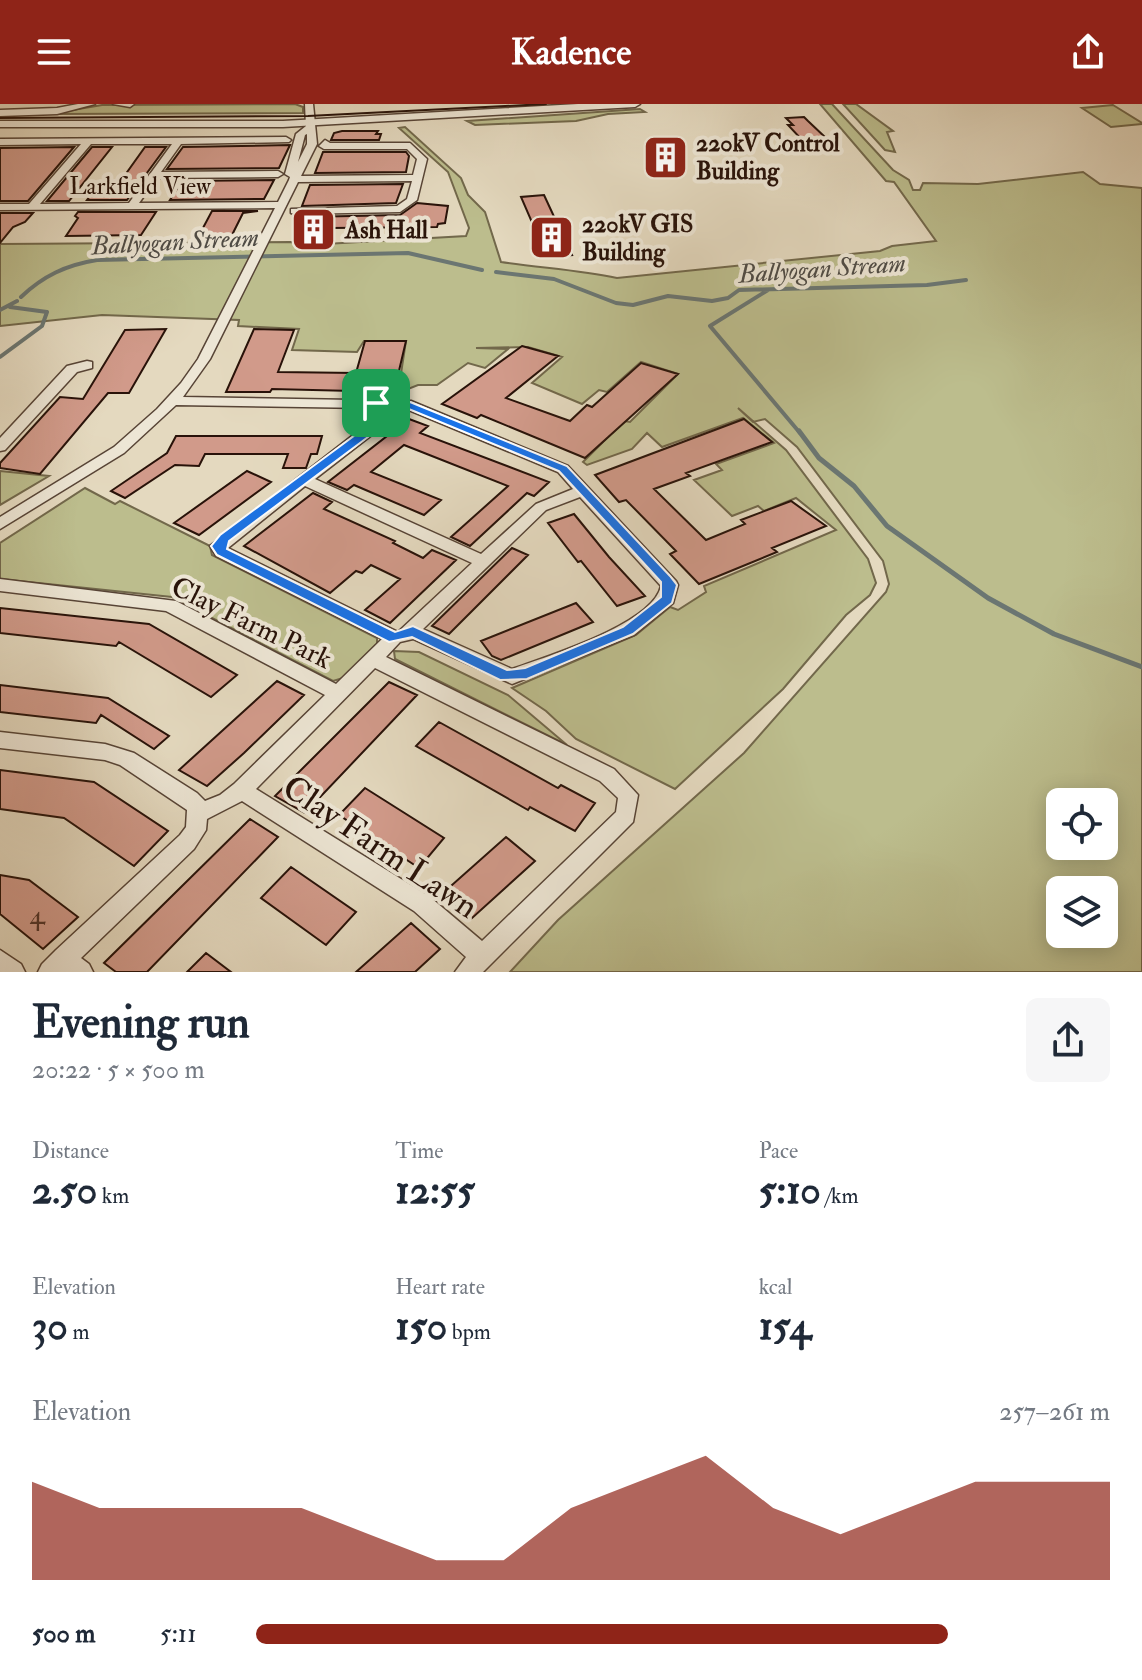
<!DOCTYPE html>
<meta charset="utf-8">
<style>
:root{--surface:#fff;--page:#f6f6f7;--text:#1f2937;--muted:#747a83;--accent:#8f2418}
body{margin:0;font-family:"IM FELL Double Pica",serif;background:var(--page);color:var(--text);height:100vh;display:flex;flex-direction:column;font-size:30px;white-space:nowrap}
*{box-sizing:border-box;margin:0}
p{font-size:26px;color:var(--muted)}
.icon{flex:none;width:44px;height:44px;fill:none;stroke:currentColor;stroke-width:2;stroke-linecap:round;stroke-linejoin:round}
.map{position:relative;height:868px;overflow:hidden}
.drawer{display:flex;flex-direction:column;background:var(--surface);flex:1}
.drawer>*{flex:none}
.fabs{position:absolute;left:1046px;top:684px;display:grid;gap:16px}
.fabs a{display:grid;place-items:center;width:72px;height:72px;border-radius:12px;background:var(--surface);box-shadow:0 4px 20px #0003;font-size:40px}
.pin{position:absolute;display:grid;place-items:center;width:68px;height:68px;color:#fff;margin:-34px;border-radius:16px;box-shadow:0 4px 12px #0006}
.round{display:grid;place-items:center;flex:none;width:84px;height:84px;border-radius:12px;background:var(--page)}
.headline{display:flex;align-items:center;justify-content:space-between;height:136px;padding:0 32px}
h1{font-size:44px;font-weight:700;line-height:60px}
.figures{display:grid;grid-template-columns:repeat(3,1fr);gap:12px;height:136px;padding:8px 32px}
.figures div{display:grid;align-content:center}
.figures b{font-size:40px;font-weight:700}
.figures small{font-size:22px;font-weight:400}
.figures p{font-size:22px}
.chart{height:224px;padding:16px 32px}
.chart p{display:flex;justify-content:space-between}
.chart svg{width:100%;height:144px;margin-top:8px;fill:var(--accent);opacity:.7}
ul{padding:0 32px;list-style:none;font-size:26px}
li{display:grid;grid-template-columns:128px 96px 1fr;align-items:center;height:60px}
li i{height:20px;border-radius:10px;background:var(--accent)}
header{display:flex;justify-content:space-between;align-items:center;height:104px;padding:0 32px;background:var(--accent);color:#fff;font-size:36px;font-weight:700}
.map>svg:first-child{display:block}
.green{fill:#bcbd8d;stroke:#72684b;stroke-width:2;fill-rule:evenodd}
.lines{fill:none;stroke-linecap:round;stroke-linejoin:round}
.stream-far1{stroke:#6b7672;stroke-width:4}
.stream{stroke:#6b7672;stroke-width:5}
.building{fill:#d19a8a;stroke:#281209;stroke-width:2}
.minor-casing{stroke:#574436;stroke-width:3}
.tertiary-casing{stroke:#574436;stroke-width:3}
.minor{fill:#ede6d5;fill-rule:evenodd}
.tertiary{fill:#ede6d5;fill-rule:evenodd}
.tram{stroke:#281209;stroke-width:2}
.route{fill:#1a73e8;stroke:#fff;stroke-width:2;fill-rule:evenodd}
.labels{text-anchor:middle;stroke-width:8;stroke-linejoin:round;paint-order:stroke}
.far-poi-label{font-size:24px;font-weight:bold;fill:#281209;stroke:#ede6d5;text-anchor:start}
.far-street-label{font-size:24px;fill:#281209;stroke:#ede6d5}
.far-water-label{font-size:26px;font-style:italic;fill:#4f4c46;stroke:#ede6d5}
.street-label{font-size:28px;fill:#281209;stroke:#ede6d5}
.near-number-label{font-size:28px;fill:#523429}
.near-street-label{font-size:34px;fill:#281209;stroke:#ede6d5}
</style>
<header><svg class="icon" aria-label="menu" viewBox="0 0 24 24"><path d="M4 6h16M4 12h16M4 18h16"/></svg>Kadence<svg class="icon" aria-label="share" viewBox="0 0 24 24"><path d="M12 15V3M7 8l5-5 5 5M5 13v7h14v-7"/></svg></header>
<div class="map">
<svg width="1142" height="868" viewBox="0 0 1142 868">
<rect width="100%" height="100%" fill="#e4d9bf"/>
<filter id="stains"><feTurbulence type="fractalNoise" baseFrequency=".0025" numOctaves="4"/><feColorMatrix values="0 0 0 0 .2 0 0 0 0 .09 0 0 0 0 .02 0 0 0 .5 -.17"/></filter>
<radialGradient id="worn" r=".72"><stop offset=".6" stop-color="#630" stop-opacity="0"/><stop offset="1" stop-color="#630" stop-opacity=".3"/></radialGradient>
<path class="green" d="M295,0l8,3v6l-254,1 53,-9z
M820,0h12l61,66 16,10 4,10h7l3,-7 55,1 105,-12 17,12 42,4v784h-632l48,-52 186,-167 142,-161 3,-8 -6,-23 -86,-114 -32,-28 -12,3 -15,-14 48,42 82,109 8,24 -6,12 -24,20 -63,74 -108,100 -99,-50 -30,-28 -34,-23 124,-53 34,-28 8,3 28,-18 -2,-6 132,-56 -40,-32 -32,13 -6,-5 -26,10 -38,-36 28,-10 -6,-6 58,-21 -31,-25 -81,29 -15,-14 -15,16 -45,16 -4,-3 41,-41 6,1 48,-48 -37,-12 -34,30 -8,-2 -17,14 -50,-21 30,-26 -34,-10 -52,1 32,1 -23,19 -17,-5 -31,22h-19l-20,8 8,-52h-42l-7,11 -65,-2 7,-21 -61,-3 1,-6 -137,-5 -102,11v-82l291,-2 16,3 159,-9 3,-8 -21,-56 -49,-44 6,-1 56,51 7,17 17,17 16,50c39,6 78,8 116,16l263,-27 12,-5 44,-5 -42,-59 -8,-1zM1060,698h44v44h-44zM1060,786h44v44h-44z
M843,0h13l37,27 -6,1 8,20 -10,-2z
M1113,1l29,18v1l-31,3 -29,-19z
M640,5l5,3 -37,2 -32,7 -101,4 -8,-4z
M0,367l49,5 -49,29z
M85,384l30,16 5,-3 90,45 2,9 165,83v6l-34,34 -10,3 -161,-84 -172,-18v-36z
M394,547l25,1 89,43 59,50 -172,-86z"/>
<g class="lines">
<path class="stream-far1" d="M496,168l58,7 62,24 17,2 35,-9 44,5 16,-3 11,-8 188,-5 39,-5
M768,186l-58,36 90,107
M21,193c22,-21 45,-32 76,-37l311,-7 74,17
M0,206l17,-9
M0,253l42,-31 5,-14 -37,-5"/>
<path class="stream" d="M799,327l20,27 35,28 33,40 101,72 66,36 88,33"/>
</g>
<path class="building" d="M804,13l4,4 19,18 -24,2 -15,-16h5l-7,-7z
M342,27h36l-2,3h5l-2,6h-48l3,-7z
M290,41l-11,23 -112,1 16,-22z
M74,43l-46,54h-28v-53z
M92,43h20l-43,54h-22z
M145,43h21l-39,53h-40l3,-4h20z
M323,48h83l3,4 -3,16 -91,1z
M274,76l-10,19 -94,1 12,-19z
M403,80l-7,19 -94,3 8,-21z
M544,91l19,41 9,19 -25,2 -26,-60z
M417,99l31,3 -3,17 -7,1 -1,3 -107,1 -4,12 -31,-3 8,-20 97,-2z
M212,107h46l-15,2 -12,24 -35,4z
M78,108h78l-15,23 -75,1 12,-18 -3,-2z
M0,109h33l-8,9 -12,5 -13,16z
M166,225l-37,64h-21l-68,81 -40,-6v-5l60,-66 23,2 42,-69z
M254,225l40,1 -16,42 78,1 9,-32h41l-12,51 -122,-3 -2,3h-44z
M522,242l36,10 -52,42 64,23 17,-16 5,2 49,-44 37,11 -93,84 -104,-43 -4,3 -35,-14z
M409,315l19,7 -8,7 129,49 -15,14 -7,-3 -57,53 -19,-9 57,-51 -104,-41 -33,27 70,28 -17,15 -70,-30 -7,5 -19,-8z
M744,315l28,23 -86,31 4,3 -36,13 52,51 39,-16 -4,-4 50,-19 35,25 -54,22 5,4 -78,32 -29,-30 6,-3 -50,-51 -7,2 -24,-27z
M176,332h146l-5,18h-6l-5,14h-23l5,-14h-83l-6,12 -24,-1 -50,33 -14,-7 56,-38z
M247,367l24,11 -72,53 -25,-12z
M313,389l19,9 -8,7 71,32 -2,2 30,15 9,-8 24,10 -66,63 -25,-13 35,-31 -29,-14 -9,8 -6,-2 -26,22 -86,-47z
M574,410l35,43 36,39 -28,10 -36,-45 -3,1 -30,-39z
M512,444l16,7 -79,79 -17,-8z
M576,499l17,19 -92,38 -9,-4 -11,-15z
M0,504l149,16 88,51 -26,22 -92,-55 -3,4 -116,-13z
M277,577l27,14 -60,58 -37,33 -28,-16z
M389,578l28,13 -112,118 -30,-17z
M0,581l108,13 61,38 -15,13 -53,-34 -5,8 -96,-11z
M439,618l119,66 3,-3 34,18 -20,28 -45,-24 -2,3 -112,-64z
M0,666l94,12 74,49 -34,35 -70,-48 -64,-9z
M365,684l79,50 -25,30 -80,-53z
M250,715l28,18 -131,135h-31l-12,-9z
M506,733l29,24 -64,58 -28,-26z
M291,763l65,45 -30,33 -65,-47z
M0,771l29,5 49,37 -35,32 -43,-35z
M411,819l29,26 -25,23h-59z
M206,849l25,19h-44z"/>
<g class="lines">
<defs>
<path id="minor" d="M78,0h17l-38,10 -57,2v-6l57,-2z
M113,0h21l-4,3z
M305,0h8l4,40 -16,32 112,-1 4,-16 -10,-10h-83l-5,-3 6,-6 5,3h80l17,16 -10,41 -17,12 -105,2 -4,-1v-4l106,-3 10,-7 5,-18 -114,1 -88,177 -27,38 228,4 157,65 108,115 2,4 -5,18 -39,32 -122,49 -99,-45 -13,3 -14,15 228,112 24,26 -5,27 -150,150h-28l11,-15 -52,-46 -172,-110 -35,18 -1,11 -12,19 -113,109 8,6 4,8h-55l4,-8 14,-14 124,-115 6,-8 1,-17 -67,-45 -15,-5 -105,-12v-16l105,12 29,9 63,40 8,8 15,-6 14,-11 91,-89 -159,-84 -166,-20v-12l176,22 160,83 46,-45 -166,-83 -6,-10 151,-117 7,-21 -192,-3 -52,48 -124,76v-12l114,-70 43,-38 24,-26 17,-24 77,-151 -275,2v-6h29l52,-60 -81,1v-6l286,-2 5,3 -2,2 -108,2 -20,28 117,-1 5,3 -5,3 -121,1 -18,25 139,-1 11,-22 1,-3 -5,-3 11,-40 10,-8zM307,30v10l-9,18 7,-27zM91,40h81l-43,59 -89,1zM382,304h22l154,64 15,17 -37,15 -55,50 -166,-75 58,-45zM305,382l167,77 -74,69 -170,-84zM580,393l81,89c-8,38 -113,70 -149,83l-89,-40 123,-119zM375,564l225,113 18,17 -2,14 -134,129 -52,-44 -174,-108z
M87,257l5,1v6l-15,4 -72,78 -5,1v-13l67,-72z
M0,846l21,14 4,8h-25z"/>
<path id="tertiary" d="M578,0h62l-5,3 -352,20h-283v-6h283z"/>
</defs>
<use href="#minor" class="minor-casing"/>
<use href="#tertiary" class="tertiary-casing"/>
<use href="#minor" class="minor"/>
<use href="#tertiary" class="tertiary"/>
<path class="tram" d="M0,14l308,-2 238,-12"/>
</g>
<path class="route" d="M372,296l38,2 157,64 103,110 7,9 -5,18 -39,31 -106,45 -27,1 -88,-43 -23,5 -172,-87 -6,-9 9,-11 142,-105zM381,302l23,1 155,64 102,111v15l-38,30 -98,41 -18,2 -94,-44 -18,6 -168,-83 2,-8 143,-107z"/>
<defs>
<symbol id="building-square" viewBox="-11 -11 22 22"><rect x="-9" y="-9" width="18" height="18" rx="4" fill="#8f2418" stroke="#ede6d5"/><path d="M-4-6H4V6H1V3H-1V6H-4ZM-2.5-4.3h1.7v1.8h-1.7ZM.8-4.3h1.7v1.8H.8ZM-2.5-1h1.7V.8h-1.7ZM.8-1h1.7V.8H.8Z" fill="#fff"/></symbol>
</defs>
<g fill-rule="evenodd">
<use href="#building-square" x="640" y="28" width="51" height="51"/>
<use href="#building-square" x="288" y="100" width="51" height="51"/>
<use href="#building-square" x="526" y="108" width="51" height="51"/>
</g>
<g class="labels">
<g class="far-poi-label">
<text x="696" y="47">220kV Control<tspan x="696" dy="28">Building</tspan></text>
<text x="582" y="128">220kV GIS<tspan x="582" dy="28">Building</tspan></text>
<text x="345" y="134">Ash Hall</text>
</g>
<g class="far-street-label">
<text x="140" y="90">Larkfield View</text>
</g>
<g class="far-water-label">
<text transform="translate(175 137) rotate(-3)" y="9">Ballyogan Stream</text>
<text transform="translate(822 164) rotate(-4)" y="9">Ballyogan Stream</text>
</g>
<g class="street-label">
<text transform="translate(252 518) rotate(26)" y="10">Clay Farm Park</text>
</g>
<g class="near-number-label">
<text x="37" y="820">4</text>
</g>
<g class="near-street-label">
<text transform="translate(381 742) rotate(34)" y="12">Clay Farm Lawn</text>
</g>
</g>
<rect width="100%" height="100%" filter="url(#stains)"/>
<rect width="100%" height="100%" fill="url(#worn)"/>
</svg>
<div class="fabs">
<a><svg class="icon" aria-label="locate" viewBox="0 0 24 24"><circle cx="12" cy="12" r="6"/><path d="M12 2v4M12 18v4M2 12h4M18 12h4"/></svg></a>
<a><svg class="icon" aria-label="layers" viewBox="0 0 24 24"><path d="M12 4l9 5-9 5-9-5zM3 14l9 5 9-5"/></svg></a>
</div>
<div class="pin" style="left:376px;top:299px;background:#1e9e55"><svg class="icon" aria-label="arrive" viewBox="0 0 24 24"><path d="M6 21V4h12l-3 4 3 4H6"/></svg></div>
</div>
<section class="drawer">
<div class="headline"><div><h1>Evening run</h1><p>20:22 · 5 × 500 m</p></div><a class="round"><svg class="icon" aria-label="share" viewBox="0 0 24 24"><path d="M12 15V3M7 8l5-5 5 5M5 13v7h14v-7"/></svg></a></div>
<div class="figures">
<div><p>Distance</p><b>2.50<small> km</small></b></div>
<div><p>Time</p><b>12:55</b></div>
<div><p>Pace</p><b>5:10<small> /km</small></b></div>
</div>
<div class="figures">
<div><p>Elevation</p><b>30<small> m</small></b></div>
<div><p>Heart rate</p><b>150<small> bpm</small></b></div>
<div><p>kcal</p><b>154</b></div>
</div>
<div class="chart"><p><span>Elevation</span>257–261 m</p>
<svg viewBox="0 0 160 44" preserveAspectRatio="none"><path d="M0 44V14L10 22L20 22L30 22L40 22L50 30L60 38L70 38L80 22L90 14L100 6L110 22L120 30L130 22L140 14L150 14L160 14V44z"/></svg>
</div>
<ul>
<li><b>500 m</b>5:11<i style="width:81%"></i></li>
</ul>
</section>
